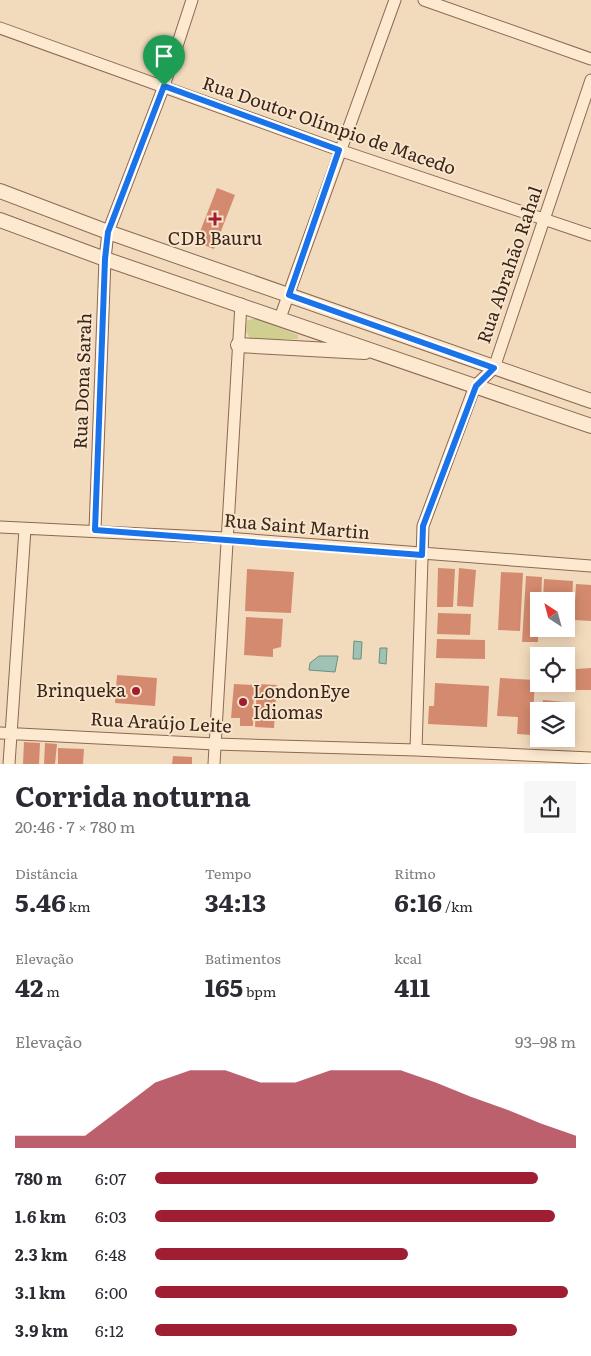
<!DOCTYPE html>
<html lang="pt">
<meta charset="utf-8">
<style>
:root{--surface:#fff;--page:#f7f7f7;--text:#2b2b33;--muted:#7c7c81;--accent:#a01e31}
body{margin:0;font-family:Literata,serif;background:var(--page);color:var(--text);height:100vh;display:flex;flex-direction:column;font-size:19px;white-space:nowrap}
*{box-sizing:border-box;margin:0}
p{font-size:16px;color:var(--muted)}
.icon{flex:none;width:28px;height:28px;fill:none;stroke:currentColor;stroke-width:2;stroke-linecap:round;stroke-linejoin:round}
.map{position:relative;height:764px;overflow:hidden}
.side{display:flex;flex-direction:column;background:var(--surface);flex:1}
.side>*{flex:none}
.needle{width:32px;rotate:324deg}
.fabs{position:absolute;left:530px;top:592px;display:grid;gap:10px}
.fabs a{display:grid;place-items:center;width:45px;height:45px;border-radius:0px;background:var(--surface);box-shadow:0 2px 12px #0003;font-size:25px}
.pin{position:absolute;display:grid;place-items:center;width:42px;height:42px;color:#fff;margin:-51px -21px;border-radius:50% 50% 50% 0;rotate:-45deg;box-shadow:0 0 5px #0007}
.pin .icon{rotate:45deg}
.round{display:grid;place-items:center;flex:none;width:52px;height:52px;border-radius:0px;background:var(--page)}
.headline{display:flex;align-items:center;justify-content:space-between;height:85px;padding:0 15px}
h1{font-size:28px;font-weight:700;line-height:38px}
.figures{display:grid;grid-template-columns:repeat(3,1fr);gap:8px;height:85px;padding:5px 15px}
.figures div{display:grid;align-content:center}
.figures b{font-size:25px;font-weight:700}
.figures small{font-size:14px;font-weight:400}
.figures p{font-size:14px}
.chart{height:140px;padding:10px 15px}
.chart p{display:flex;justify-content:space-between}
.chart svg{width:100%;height:90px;margin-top:5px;fill:var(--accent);opacity:.7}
ul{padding:0 15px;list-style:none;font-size:16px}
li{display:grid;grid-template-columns:80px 60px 1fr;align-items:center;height:38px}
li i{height:12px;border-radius:6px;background:var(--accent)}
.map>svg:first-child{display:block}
.green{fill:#d1cf8f}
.water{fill:#a0c2b4;stroke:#679180}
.building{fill:#d48a6e}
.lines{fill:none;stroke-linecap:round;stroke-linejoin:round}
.minor-casing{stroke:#8b6954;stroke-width:13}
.tertiary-casing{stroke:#8b6954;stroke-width:16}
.minor{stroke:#fce9d0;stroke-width:11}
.tertiary{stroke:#fce9d0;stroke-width:14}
.route-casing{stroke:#fff;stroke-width:10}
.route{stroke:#1a73e8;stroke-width:6}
.poi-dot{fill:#a01e31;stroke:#f9e5cc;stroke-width:2}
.labels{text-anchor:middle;stroke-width:4;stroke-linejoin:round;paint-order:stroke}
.street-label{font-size:18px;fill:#39251a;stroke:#f9e5cc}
.poi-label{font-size:18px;fill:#39251a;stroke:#f9e5cc}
</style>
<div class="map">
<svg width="591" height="764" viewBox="0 0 591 764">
<rect width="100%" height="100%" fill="#f2dabc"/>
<path class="green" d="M255,318l43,17v4l-47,1 -5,-9 1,-10z"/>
<path class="water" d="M354,641l8,1 -1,17h-8z
M380,648h7l-1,16 -7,-1z
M319,656h19l-3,16 -26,-2 1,-7z"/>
<path class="building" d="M217,188l18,7 -21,54 -18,-7z
M438,568l17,1 -2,38h-16z
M459,568l17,2 -3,37 -16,-1z
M247,569l47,3 -3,41 -46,-2z
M501,572l22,1 -3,58 -22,-1z
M526,576l16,1 -1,24h-2l-1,41h-16z
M544,579l29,2 -1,21 -29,-1z
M576,584l15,1v36l-17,-1z
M438,613l33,1 -1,21 -33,-1z
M246,617l37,2 -2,28 -8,2v8l-29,-2z
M437,639l48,1v19l-49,-1z
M591,668v22h-15v-21z
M117,675l40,3 -2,28 -40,-3z
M500,678l35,2 -3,55 -15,-1 1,-17 -21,-1z
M435,683l54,3 -2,41 -59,-3 1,-18h5z
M234,684l20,1 -1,41h-13v-8h-9z
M257,684l20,1 -3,43 -19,-1z
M543,700l31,3 -3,31h-5v-23h-24z
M24,742l16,1 -1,21h-16z
M45,743l12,1 -2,20h-11z
M58,748l26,1 -1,15h-25z
M173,756l19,1v7h-20z"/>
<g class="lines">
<defs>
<path id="minor" d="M424,0l167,59
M0,28l339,122 252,85
M280,318l115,-318
M0,527l226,11 365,28
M95,530l10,-271 3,-27 56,-146 28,-86
M0,733l215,11 201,6 175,8
M416,750l7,-224 52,-140 19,-18 97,-288
M9,764l16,-235
M214,764l27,-460"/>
<path id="tertiary" d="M0,191l108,41 483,169
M0,220l105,39 486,167
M238,345l127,7"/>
</defs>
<use href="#minor" class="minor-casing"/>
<use href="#tertiary" class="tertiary-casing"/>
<use href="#minor" class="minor"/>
<use href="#tertiary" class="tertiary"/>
</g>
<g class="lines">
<defs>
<path id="route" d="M164,86l175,64 -50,145 205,73 -18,18 -53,140 -1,29 -327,-25 10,-271 3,-27z"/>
</defs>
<use href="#route" class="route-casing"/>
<use href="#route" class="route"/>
</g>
<g class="poi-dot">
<path d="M212.5 211.5h5v5h5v5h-5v5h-5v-5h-5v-5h5z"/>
<circle cx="136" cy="691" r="5"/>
<circle cx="243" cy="702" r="5"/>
</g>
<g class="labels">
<g class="street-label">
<text transform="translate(329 126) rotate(19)" y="6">Rua Doutor Olímpio de Macedo</text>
<text transform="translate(510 265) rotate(-71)" y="6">Rua Abrahão Rahal</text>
<text transform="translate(83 381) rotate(-88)" y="6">Rua Dona Sarah</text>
<text transform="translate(297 527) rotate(5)" y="6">Rua Saint Martin</text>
<text transform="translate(161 723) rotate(3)" y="6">Rua Araújo Leite</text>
</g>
<g class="poi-label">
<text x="215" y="245">CDB Bauru</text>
<text x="126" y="697" text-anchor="end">Brinqueka</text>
<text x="253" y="698" text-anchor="start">LondonEye<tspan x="253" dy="21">Idiomas</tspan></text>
</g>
</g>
</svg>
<div class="fabs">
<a><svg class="needle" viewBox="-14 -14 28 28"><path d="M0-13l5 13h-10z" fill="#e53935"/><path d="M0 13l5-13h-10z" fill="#7c7c81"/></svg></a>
<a><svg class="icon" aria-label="locate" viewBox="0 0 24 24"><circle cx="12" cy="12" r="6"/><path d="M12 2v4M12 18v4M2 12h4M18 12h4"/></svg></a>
<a><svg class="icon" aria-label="layers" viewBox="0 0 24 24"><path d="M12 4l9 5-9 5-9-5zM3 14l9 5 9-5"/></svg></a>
</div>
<div class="pin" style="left:164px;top:86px;background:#1e9e55"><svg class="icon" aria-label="arrive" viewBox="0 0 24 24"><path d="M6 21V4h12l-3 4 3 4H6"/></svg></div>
</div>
<section class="side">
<div class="headline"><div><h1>Corrida noturna</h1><p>20:46 · 7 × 780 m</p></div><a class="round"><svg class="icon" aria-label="share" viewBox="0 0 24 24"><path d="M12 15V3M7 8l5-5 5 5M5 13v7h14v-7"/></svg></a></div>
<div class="figures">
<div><p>Distância</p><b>5.46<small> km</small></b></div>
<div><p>Tempo</p><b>34:13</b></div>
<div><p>Ritmo</p><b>6:16<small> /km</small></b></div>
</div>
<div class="figures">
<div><p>Elevação</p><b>42<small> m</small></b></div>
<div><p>Batimentos</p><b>165<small> bpm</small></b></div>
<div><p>kcal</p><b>411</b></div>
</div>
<div class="chart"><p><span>Elevação</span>93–98 m</p>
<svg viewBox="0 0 160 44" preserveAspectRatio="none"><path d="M0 44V38L10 38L20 38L30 25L40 12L50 6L60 6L70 12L80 12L90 6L100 6L110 6L120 12L130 19L140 25L150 32L160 38V44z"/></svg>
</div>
<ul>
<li><b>780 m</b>6:07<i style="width:91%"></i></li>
<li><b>1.6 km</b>6:03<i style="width:95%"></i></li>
<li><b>2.3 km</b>6:48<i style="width:60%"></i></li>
<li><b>3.1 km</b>6:00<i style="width:98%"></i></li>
<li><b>3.9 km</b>6:12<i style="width:86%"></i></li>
</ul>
</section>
